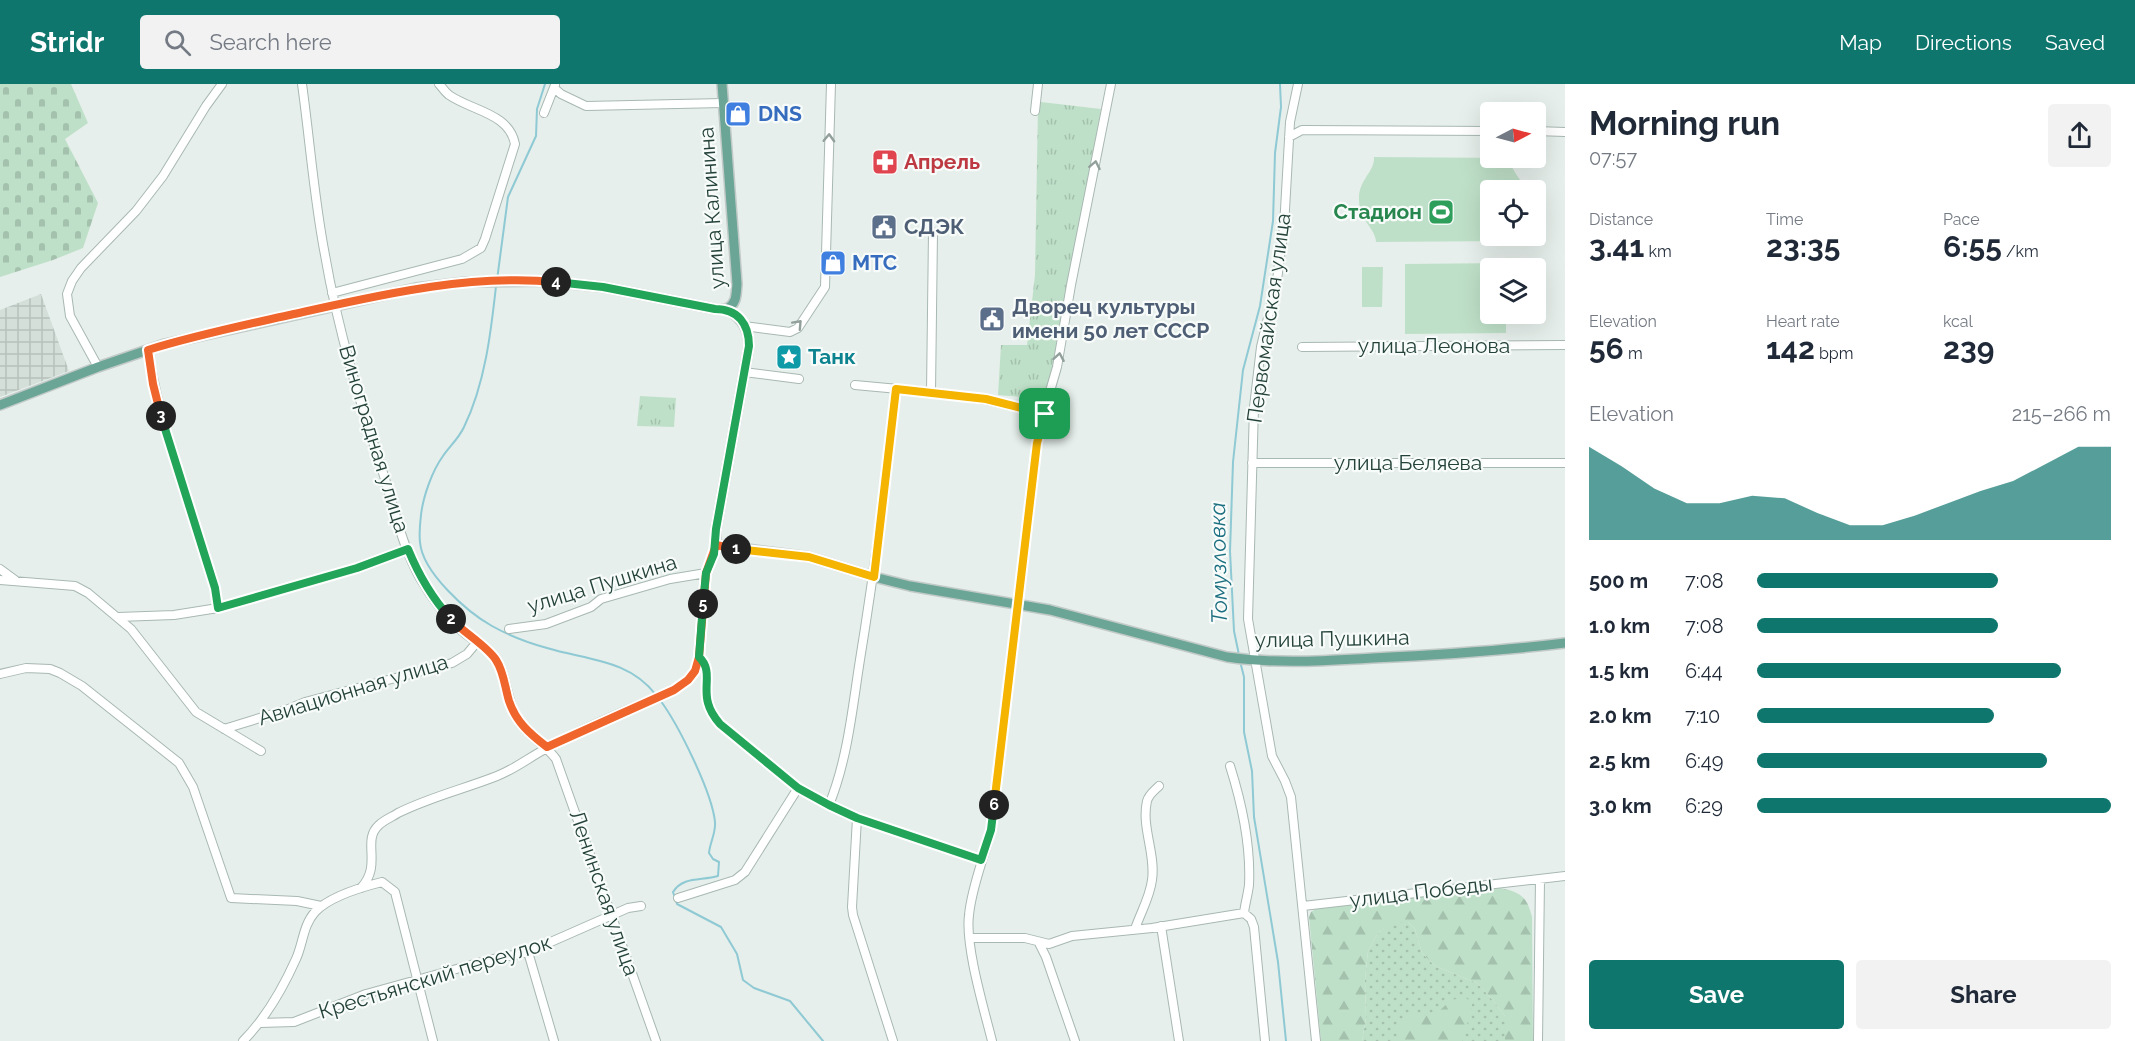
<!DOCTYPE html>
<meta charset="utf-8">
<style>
:root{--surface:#fff;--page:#f2f2f3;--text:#1f2937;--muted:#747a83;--accent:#0f766e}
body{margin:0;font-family:Raleway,sans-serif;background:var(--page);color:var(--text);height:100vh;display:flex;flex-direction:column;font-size:22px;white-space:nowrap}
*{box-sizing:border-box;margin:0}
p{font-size:20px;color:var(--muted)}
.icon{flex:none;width:33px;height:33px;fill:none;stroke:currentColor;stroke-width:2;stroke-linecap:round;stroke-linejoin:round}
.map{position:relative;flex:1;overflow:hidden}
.drawer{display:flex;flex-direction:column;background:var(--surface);width:570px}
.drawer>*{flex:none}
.needle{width:39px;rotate:84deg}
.controls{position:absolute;left:1480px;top:18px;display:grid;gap:12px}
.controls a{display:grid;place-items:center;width:66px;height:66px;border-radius:6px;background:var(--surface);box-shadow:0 6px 24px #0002;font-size:30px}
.pin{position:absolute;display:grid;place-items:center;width:51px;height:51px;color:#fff;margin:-26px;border-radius:12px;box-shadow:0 3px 9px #0006}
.km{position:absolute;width:30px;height:30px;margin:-15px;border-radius:50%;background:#222;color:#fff;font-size:16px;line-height:30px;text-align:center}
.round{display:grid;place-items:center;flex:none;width:63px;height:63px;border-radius:6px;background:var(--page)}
.summary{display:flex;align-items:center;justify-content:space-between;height:102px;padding:0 24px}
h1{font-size:33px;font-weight:700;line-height:45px}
.metrics{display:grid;grid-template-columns:repeat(3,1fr);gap:9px;height:102px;padding:6px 24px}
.metrics div{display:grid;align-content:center}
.metrics b{font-size:30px;font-weight:700}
.metrics small{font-size:16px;font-weight:400}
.metrics p{font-size:16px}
.chart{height:168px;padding:12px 24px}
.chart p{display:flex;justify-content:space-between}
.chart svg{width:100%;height:108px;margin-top:6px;fill:var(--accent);opacity:.7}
.primary-button{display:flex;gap:12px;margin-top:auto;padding:12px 24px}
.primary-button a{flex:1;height:69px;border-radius:6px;background:var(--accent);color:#fff;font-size:24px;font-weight:700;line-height:69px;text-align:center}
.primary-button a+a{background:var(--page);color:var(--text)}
ul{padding:0 24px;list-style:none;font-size:20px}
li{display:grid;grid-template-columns:96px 72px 1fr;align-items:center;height:45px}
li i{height:15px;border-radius:8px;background:var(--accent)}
header{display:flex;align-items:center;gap:36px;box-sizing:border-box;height:84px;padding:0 30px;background:var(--accent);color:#fff}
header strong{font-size:28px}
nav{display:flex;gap:33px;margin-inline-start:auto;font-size:21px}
.search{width:420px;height:54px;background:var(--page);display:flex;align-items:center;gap:15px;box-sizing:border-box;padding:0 21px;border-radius:6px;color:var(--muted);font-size:22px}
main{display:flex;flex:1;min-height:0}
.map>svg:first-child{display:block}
.industrial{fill:url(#industrial-grid)}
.grass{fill:url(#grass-dots)}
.forest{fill:url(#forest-firs)}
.cemetery{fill:url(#cemetery-stones)}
.park{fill:url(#park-tufts)}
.pitch{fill:#bfe0c8}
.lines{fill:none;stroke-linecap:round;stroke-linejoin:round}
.stream{stroke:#8ec9d4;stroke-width:2}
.minor-casing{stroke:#a8b8b2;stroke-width:10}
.major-casing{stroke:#c2cac8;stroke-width:12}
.minor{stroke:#fff;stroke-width:8}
.major{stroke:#6aa596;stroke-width:9}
.oneway{stroke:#92a09c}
.split-1-casing{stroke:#fff;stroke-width:12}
.split-2-casing{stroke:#fff;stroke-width:12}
.split-3-casing{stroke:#fff;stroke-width:12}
.split-4-casing{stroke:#fff;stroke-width:12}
.split-5-casing{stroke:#fff;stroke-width:12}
.split-6-casing{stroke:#fff;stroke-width:12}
.split-7-casing{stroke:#fff;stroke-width:12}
.split-1{stroke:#f5b400;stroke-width:8}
.split-2{stroke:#f0652b;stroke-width:8}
.split-3{stroke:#22a559;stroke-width:8}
.split-4{stroke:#f0652b;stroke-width:8}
.split-5{stroke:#22a559;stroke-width:8}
.split-6{stroke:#22a559;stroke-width:8}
.split-7{stroke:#f5b400;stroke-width:8}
.labels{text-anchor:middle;stroke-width:4.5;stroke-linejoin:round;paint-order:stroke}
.shop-label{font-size:21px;font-weight:bold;fill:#366cbe;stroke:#f7fbf9;text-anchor:start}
.health-label{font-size:21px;font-weight:bold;fill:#be3a42;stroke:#f7fbf9;text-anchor:start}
.street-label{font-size:21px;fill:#24423a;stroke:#f7fbf9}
.leisure-label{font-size:21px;font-weight:bold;fill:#27864d;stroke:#f7fbf9;text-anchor:end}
.service-label{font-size:21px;font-weight:bold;fill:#4e5e75;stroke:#f7fbf9;text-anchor:start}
.culture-label{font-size:21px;font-weight:bold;fill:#0d838f;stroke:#f7fbf9;text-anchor:start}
.water-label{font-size:22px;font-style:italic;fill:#1c6f80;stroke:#f7fbf9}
</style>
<header>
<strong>Stridr</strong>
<div class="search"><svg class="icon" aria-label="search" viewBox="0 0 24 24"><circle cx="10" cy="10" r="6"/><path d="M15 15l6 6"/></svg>Search here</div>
<nav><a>Map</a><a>Directions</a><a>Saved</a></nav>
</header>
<main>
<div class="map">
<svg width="1565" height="957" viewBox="0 0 1565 957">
<defs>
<pattern id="industrial-grid" width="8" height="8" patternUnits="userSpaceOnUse" patternTransform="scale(1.5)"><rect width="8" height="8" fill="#d4dfda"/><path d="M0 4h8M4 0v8" fill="none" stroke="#b6c1bc"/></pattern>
<pattern id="grass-dots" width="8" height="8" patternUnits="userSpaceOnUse" patternTransform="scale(1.5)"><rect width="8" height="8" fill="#bfe0c8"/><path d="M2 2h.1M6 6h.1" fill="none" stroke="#a4c1ad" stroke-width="1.8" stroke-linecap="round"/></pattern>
<pattern id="forest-firs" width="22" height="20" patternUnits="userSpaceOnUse" patternTransform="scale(1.5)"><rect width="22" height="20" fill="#bfe0c8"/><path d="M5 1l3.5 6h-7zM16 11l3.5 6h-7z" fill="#a4c1ad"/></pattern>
<pattern id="cemetery-stones" width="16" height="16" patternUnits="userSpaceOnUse" patternTransform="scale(1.5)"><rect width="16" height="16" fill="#bfe0c8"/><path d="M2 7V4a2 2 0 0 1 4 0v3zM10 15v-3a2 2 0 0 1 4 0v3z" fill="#a4c1ad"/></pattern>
<pattern id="park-tufts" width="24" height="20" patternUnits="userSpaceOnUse" patternTransform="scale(1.5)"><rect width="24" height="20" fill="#bfe0c8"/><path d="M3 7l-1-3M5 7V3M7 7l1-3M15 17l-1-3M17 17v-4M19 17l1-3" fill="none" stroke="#a4c1ad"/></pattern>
</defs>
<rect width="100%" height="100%" fill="#e6efeb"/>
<path class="industrial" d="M41,210l28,77 -69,26v-87z"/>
<path class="grass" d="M1391,838h17l7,7 7,24 13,13 42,17 13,14 15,19v25h-143l4,-23 -1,-38 3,-29 10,-18z"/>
<path class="forest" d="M1500,804c20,4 27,8 32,29l1,124h-28v-25l-15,-19 -13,-14 -42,-17 -13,-13 -7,-24 -7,-7h-16l-14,11 -10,18 -3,29 1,38 -4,23h-41l-12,-124 2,-5 6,-4z
M1464,912l8,7c-1,14 -7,24 -10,38h-63l-1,-16 16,-11 10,2 14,-4 12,-11z"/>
<path class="cemetery" d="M0,0h71l17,39 -23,16 33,64 -15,45 -30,12 -53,17z"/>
<path class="park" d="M1041,18l60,7 -55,290 -48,-4 3,-50h26l8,-70 3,-170z
M640,312l36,2 -2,29 -37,-1z"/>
<path class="pitch" d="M1374,73l135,1c1,11 12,20 16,32h-34v46h16v5l-131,1c0,-13 -17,-22 -17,-42 -1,-20 16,-28 15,-43z
M1506,179v5h-15v46h15v19l-101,1v-70z
M1362,183h21l-1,40h-20z"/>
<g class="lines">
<path class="stream" d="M497,196l11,-83 28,-61 1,-27 8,-25
M496,202c-5,46 -11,98 -32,141 -5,11 -14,19 -21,29 -11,15 -20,41 -22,59 -1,9 -2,19 -1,27 2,30 47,70 72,84 16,9 37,17 55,22 39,12 82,11 109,47
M1239,571l-5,-24 -4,-80 3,-89 10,-92 17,-64 13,-85 2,-68 6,-46 -1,-23
M1240,577l4,16v55l8,39 2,46 24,145 8,79
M660,616c18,24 52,92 55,122 1,11 -5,20 -6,31l4,6 6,3 -1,14c-17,5 -35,0 -45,16l4,12 44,23 16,27 6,26 11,8 36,13 33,40"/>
<defs>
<path id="minor" d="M302,0c8,57 12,115 23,171 13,76 36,151 60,224 10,33 18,69 35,99 11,19 26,39 42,53 10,9 24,16 32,26 14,16 12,45 24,63 10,16 27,24 38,39l100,282
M1298,0l-8,38 -6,105 -7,53 -16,67 -7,60 -6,212 24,137 13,25 6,16 25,244
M554,4l7,6 25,12 137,-3
M1035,27l3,-27
M544,29l11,-28
M1536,47l29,1
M1289,53l13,-7 189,1
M332,209l130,-34 19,-11 4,-9 30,-95c-6,-31 -43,-33 -66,-49 -4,-3 -7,-8 -10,-11
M744,242l46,6 8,-4 27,-41 6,-203
M1302,263l263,-2
M148,266c13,81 43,160 67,238l3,20
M98,283l-28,-51 -3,-22 5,-13 9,-13 55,-57 27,-35 43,-70 16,-22
M744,288l55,7
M855,301l76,7 55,8 59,14
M931,308l2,-160
M1252,379h313
M0,485l15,11
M0,496l75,6 13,7 43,36 65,83 65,39
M118,533l56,-2 44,-7 138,-40 52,-19
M509,545l37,-5 45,-17 10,-8 69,-20 36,-6
M699,573c14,13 4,29 9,46 2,8 6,14 12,21l78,64 31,17 28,13 124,42
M0,590l26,-6 24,1 10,4 22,13 97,77 14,24 38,111 66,3 24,5
M224,645l62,-19 19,-8 147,-39 15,-9 10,-12
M1230,682c12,38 21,79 19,119 -1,9 -4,19 -5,28l7,6 3,8 11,114
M829,721c18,-44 23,-93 30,-139 15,-92 27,-184 37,-277
M857,734l-5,89 1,8 40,126
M361,804c22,-24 0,-47 18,-63 5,-5 13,-8 19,-12 32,-16 66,-24 99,-37 20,-8 34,-20 52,-29 40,-22 83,-39 125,-57l14,-10 7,-9 4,-14 7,-84 10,-28
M678,814l57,-18 10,-8 53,-84
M1303,822l262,-30
M1161,842l18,115
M1135,845c5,-15 15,-32 17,-49 4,-26 -11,-53 -5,-79 2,-7 8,-11 12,-15
M970,854h55l24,6 23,-8 80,-8 92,-15
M1039,859l7,14 29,84
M528,868l26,89
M260,939l34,-1 72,-28 123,-34 39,-8 100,-44 13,-2
M243,957c22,-22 40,-53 53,-82 7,-15 7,-34 19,-47 14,-15 47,-25 67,-30l13,10 38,149
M992,957c-8,-32 -27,-95 -23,-126 3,-30 15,-56 22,-85l48,-401 18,-62 14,-82 40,-201
M1538,957l2,-162"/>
<path id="major" d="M722,0l15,200c-1,11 0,19 -10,25
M727,225c15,9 22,20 22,37l-33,183v16l93,12 65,20 36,9 140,24 177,47c49,7 98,4 146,1 64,-3 128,-7 192,-15
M0,321l98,-38 67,-23 251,-56 51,-6 76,-1 60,6 112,22h12"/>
</defs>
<use href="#minor" class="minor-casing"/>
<use href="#major" class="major-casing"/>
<use href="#minor" class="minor"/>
<use href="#major" class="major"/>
</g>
<defs><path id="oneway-chevron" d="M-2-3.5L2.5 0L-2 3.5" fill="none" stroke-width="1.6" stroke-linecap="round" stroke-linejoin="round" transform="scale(1.5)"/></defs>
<g class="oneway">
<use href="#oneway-chevron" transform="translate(829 54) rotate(-88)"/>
<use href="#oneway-chevron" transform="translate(1095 81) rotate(-79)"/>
<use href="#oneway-chevron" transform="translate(798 240) rotate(-47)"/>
<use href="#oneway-chevron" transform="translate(1059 273) rotate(-80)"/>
</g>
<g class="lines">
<defs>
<path id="split-1" d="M736,465l73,8 65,20 22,-188 90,10 59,15"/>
<path id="split-2" d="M451,535c13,14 36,27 45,41 8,12 9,28 13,41 7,21 21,33 38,46l127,-57 14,-10 7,-9 4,-14 7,-84 10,-28 20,4"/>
<path id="split-3" d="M161,332l54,172 3,20 139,-40 51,-19c11,27 24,49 43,70"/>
<path id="split-4" d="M161,332l-8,-32 -5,-34c48,-15 97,-25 146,-36 86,-19 173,-40 262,-32"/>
<path id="split-5" d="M556,198l47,5 112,22c23,0 34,15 34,37l-33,183 -2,25 -8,19 -3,31"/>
<path id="split-6" d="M703,520l-4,53c14,13 4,29 9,46 2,8 6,14 12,21l78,64 31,17 28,13 124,42 10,-30 3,-25"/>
<path id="split-7" d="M994,721l43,-362 8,-29"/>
</defs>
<use href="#split-1" class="split-1-casing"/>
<use href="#split-2" class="split-2-casing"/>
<use href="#split-3" class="split-3-casing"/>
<use href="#split-4" class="split-4-casing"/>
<use href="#split-5" class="split-5-casing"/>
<use href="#split-6" class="split-6-casing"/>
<use href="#split-7" class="split-7-casing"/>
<use href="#split-1" class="split-1"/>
<use href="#split-2" class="split-2"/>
<use href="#split-3" class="split-3"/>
<use href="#split-4" class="split-4"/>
<use href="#split-5" class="split-5"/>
<use href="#split-6" class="split-6"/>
<use href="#split-7" class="split-7"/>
</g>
<defs>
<symbol id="shop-square" viewBox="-11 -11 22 22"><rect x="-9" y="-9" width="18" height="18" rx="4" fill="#3f7fe0" stroke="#f7fbf9"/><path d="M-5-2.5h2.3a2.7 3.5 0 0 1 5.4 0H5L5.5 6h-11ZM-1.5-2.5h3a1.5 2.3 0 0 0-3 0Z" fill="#fff"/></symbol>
<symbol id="pharmacy-square" viewBox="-11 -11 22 22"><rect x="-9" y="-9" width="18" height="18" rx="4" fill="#e0444e" stroke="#f7fbf9"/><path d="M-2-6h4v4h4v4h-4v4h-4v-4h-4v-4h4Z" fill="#fff"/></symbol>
<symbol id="stadium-square" viewBox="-11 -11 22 22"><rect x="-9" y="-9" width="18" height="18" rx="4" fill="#2e9e5b" stroke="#f7fbf9"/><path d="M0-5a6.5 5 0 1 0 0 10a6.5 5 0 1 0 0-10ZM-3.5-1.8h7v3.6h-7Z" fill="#fff"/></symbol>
<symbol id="civic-square" viewBox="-11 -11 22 22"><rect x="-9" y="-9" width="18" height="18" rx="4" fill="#5c6f8a" stroke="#f7fbf9"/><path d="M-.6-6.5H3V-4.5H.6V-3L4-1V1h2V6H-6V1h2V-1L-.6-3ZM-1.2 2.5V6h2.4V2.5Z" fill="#fff"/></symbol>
<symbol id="sight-square" viewBox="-11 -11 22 22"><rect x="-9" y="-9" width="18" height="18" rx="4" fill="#0f9aa8" stroke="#f7fbf9"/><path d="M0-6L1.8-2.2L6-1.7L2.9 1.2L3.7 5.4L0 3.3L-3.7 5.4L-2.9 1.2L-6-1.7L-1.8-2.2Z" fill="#fff"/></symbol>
</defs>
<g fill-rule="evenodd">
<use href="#shop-square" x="723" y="15" width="30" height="30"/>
<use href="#pharmacy-square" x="870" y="63" width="30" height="30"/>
<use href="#stadium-square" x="1426" y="113" width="30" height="30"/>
<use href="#civic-square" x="869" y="128" width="30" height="30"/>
<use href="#shop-square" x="818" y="164" width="30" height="30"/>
<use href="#civic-square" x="977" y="220" width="30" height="30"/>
<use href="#sight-square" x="774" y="258" width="30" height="30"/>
</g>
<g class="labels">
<g class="shop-label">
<text x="758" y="37">DNS</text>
<text x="852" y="186">МТС</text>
</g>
<g class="health-label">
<text x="904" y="85">Апрель</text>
</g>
<g class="street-label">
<text transform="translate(712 124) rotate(-94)" y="7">улица Калинина</text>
<text transform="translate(1269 234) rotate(-82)" y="7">Первомайская улица</text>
<text x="1434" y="269">улица Леонова</text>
<text transform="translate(374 355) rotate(73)" y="7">Виноградная улица</text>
<text x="1408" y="386">улица Беляева</text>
<text transform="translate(602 500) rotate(-17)" y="7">улица Пушкина</text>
<text transform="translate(1332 555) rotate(-1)" y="7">улица Пушкина</text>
<text transform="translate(353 606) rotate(-17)" y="7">Авиационная улица</text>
<text transform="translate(1421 808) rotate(-7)" y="7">улица Победы</text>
<text transform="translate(604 809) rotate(71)" y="7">Ленинская улица</text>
<text transform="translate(435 893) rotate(-17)" y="7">Крестьянский переулок</text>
</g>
<g class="leisure-label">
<text x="1422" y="135">Стадион</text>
</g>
<g class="service-label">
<text x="904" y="150">СДЭК</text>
<text x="1012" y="230">Дворец культуры<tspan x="1012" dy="24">имени 50 лет СССР</tspan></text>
</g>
<g class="culture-label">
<text x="808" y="280">Танк</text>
</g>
<g class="water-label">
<text transform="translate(1218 479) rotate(-91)" y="8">Томузловка</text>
</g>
</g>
</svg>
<div class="controls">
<a><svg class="needle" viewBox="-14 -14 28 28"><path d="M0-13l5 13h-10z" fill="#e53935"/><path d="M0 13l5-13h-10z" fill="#747a83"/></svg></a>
<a><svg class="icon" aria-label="locate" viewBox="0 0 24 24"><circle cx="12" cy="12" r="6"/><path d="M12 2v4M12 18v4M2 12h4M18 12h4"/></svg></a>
<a><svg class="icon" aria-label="layers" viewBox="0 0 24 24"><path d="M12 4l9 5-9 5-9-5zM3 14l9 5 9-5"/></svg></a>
</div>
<div class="pin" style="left:1045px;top:330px;background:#1e9e55"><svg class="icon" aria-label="arrive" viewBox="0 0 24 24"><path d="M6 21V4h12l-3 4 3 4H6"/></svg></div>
<b class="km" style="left:736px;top:465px">1</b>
<b class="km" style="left:451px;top:535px">2</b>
<b class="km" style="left:161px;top:332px">3</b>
<b class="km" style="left:556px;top:198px">4</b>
<b class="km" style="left:703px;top:520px">5</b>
<b class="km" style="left:994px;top:721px">6</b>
</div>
<section class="drawer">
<div class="summary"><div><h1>Morning run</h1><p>07:57</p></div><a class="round"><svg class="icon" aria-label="share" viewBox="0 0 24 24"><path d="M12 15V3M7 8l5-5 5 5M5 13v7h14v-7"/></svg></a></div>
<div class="metrics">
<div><p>Distance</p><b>3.41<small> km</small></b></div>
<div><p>Time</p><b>23:35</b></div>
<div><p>Pace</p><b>6:55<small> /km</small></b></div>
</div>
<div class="metrics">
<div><p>Elevation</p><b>56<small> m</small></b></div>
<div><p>Heart rate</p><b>142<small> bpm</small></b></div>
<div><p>kcal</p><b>239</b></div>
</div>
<div class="chart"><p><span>Elevation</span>215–266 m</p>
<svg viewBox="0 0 160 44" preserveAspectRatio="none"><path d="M0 44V6L10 14L20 23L30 29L40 29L50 26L60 27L70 33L80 38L90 38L100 34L110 29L120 24L130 20L140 13L150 6L160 6V44z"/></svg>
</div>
<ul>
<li><b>500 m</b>7:08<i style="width:68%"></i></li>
<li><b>1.0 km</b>7:08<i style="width:68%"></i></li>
<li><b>1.5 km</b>6:44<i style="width:86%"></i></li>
<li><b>2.0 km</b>7:10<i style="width:67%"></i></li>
<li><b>2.5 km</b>6:49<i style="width:82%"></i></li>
<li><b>3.0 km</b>6:29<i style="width:100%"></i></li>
</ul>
<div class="primary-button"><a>Save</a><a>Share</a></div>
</section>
</main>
